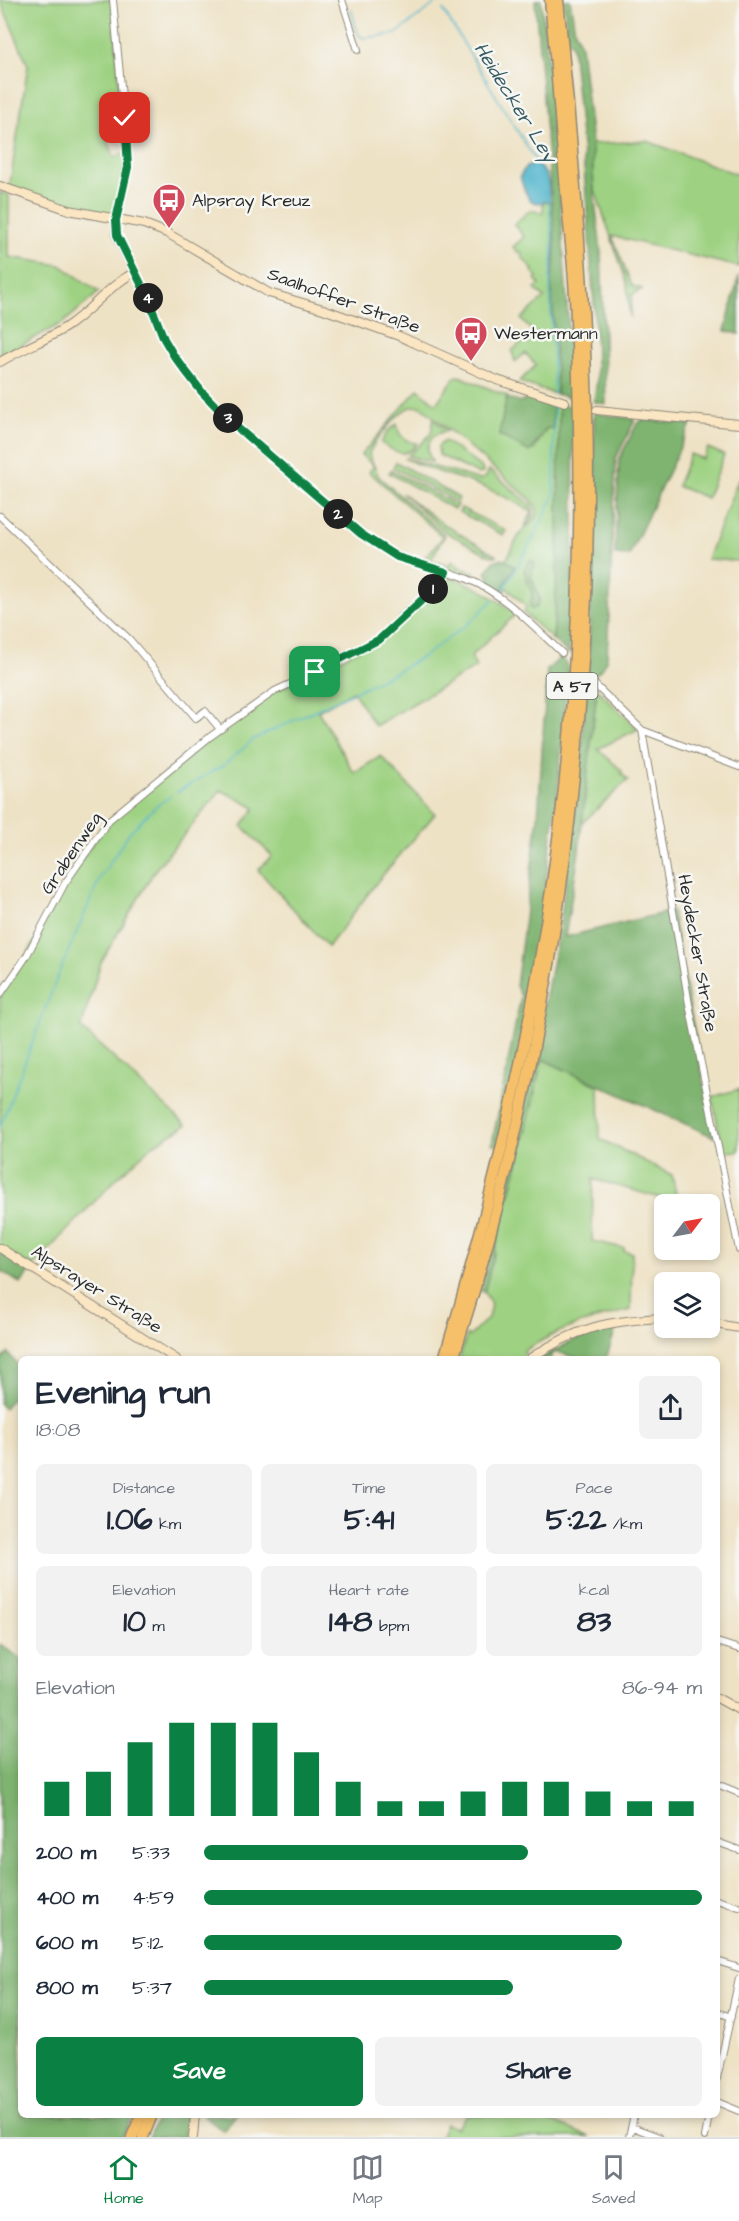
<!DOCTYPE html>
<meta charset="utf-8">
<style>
:root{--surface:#fff;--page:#f2f2f3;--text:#1f2937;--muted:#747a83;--line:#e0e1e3;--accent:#0b8043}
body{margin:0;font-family:"Architects Daughter",sans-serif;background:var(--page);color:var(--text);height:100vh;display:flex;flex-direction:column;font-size:22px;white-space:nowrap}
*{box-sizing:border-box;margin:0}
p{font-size:20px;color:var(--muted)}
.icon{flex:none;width:33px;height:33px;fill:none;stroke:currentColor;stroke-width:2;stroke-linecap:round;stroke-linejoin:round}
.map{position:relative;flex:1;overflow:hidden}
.drawer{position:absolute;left:18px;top:1356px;width:702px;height:762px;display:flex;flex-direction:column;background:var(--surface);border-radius:9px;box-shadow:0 3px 9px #0003}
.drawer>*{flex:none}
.needle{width:39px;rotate:58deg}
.buttons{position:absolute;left:654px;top:1194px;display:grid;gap:12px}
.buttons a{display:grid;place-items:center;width:66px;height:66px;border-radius:9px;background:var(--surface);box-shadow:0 3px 9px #0003;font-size:30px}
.pin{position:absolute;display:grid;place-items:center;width:51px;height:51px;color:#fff;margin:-26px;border-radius:12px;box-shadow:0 3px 9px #0006}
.km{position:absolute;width:30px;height:30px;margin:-15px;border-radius:50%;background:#222;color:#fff;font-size:16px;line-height:30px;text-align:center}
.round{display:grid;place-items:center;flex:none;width:63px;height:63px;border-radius:9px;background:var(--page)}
.head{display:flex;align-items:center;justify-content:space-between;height:102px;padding:0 18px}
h1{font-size:33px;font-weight:700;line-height:45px}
.stats{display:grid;grid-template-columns:repeat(3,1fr);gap:9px;height:102px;padding:6px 18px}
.stats div{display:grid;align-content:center;border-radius:9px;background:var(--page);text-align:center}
.stats b{font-size:30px;font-weight:700}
.stats small{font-size:16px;font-weight:400}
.stats p{font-size:16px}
.chart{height:168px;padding:12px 18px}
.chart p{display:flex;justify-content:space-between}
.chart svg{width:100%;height:108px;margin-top:6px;stroke:var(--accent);stroke-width:6}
.action{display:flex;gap:12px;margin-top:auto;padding:12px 18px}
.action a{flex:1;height:69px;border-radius:9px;background:var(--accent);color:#fff;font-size:24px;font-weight:700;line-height:69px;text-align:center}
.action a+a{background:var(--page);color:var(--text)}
ul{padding:0 18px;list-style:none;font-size:20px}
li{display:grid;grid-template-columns:96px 72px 1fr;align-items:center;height:45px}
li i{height:15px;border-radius:8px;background:var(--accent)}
.tab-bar{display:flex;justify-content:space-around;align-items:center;height:84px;border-top:2px solid var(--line);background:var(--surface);font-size:16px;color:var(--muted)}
.tab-bar a{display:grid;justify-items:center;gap:3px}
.tab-bar .on{color:var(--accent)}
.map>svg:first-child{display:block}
.green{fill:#9ed282;stroke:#647e56;stroke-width:1.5}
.forest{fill:#7eb470;stroke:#54704e;stroke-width:1.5}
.water{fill:#4cb3cb;stroke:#3c6f7b;stroke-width:1.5}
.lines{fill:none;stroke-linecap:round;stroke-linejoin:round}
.stream{stroke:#4cb3cb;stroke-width:1.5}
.street-casing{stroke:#8c8678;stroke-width:8}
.secondary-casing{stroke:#8c8678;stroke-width:10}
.highway-casing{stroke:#8c8678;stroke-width:13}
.street{stroke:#fff;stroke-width:6}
.secondary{stroke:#fbe6c4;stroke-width:8}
.highway{stroke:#f6c06b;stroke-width:10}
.route-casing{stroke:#fff;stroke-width:12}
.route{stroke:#0b8043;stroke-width:8}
.labels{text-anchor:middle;stroke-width:5;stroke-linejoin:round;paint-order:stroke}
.shield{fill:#f6f6f2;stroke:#686867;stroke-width:1.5}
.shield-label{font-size:16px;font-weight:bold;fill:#2b2b2b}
.poi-label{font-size:18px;fill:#2b2b2b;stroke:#f6f6f2;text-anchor:start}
.street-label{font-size:18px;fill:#2b2b2b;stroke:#f6f6f2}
.water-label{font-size:20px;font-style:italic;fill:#375b63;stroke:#f6f6f2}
</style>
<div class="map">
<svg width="739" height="2137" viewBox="0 0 739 2137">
<rect width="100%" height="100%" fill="#f6f6f2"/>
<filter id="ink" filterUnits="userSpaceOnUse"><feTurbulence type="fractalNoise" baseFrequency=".0167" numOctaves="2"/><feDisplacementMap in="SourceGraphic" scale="12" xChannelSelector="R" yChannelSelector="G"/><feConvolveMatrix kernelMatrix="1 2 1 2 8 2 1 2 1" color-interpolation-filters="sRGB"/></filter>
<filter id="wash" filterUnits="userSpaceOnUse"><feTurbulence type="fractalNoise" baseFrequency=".008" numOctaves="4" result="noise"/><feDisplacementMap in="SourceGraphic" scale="24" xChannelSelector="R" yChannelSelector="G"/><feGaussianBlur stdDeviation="1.35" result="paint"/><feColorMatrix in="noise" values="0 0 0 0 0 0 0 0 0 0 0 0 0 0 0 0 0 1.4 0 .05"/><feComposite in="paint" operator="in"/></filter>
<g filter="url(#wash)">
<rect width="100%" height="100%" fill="#eee2c5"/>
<path class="green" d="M0,0h113l8,112 -20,9 13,36 14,-4 -12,67 -107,-30 19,-125z
M647,141l92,34v92l-127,-31 20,50 10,3 -10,6 -2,23 -3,-35 -33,-95 -3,-41 1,-3z
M0,192l9,3v62l51,8 39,27 -36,31 -63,33z
M551,201c4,27 4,52 0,78l6,112 -2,3 -36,-12 17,-17 -11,-12 -10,9 -3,-11 21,-19 -12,-13 23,-21 -9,-9 5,-4 -5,-6 2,-2 -5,-6 1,-1 -12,-14 1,-2 -3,-3 -2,1 -4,-5 11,-10 -10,-13 16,-14 13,3v-10z
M459,376l48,20 -8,39 35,15 13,-23 6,1v-25l6,1 -1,150 -5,86 -29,-27 2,-7 -19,-18 -5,5 -2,-1 15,-25 -9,-7c4,-8 9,-18 14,-26 8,-12 25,-14 12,-33l-110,-94c-4,-1 -9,-1 -14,1 -9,4 -38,37 -39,47l10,22 66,58 -14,25 20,5 1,-4 6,3v3l16,5 -1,5 -50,-17 20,-23 -74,-65 5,-6 -13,-11 57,-66 18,15 19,-27z
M433,419l14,12c-17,2 -24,16 -15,31l-24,-6 23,-22z
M397,424c1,11 8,18 20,19 -10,17 -23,9 -36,0l6,-11z
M445,441l37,27 1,5 -5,1 -39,-19 -1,-9z
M708,448l16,7 -17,43 -30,-12 13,-32 13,5z
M404,458l76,22 6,-3 3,-7 41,34c6,8 3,17 -5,22l7,-14c-19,-12 -44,-24 -67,-32 -21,-6 -41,-12 -61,-22z
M396,462l63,36 -2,4 -64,-35z
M391,470l66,35 -3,4 -65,-36z
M739,478v83l-32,-2 30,-76z
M402,493l41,31 54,32h-7l-44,-24z
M461,508l45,23 -3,4 -44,-23z
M443,575c33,10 46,18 73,39l-45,42 5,11 -101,59 -22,-35 -35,20 36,62 27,-17 54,58 -58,68 -49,65 -70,-77 14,-14 -30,-30 13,-18 -34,-18 -66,80 -54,92 -20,66 105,97 -33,20 -32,29 -89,93 -32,-19v-253l26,-38 39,-74 44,-63 102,-84 64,-45 105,-52z
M597,689l41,40 -40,20 24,22 -1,2 7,7 -46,43z
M542,1059l57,27 1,53 72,36 6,28 -85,-24 -1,62 32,7v3l8,2 -1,57c-42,10 -70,17 -107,41l1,3 -7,5h-59l8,-24 3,1 18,-18 3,-14 -7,-12 41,-156z
M739,1089v62l-16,1 -11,-55z
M466,2115h70l54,22h-150l6,-13 10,4z"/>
<path class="forest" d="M535,0h6l16,149 16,249 -18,-4 2,-4 -6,-111 3,-12 1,-23z
M564,0h6l5,31 6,15 11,98 2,50 7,57 5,153 -12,-2 3,-21 -3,-76 -10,-138 -12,-123 -5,-4z
M739,275v59l-14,-3z
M507,396l2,3 7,1 2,2 16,-4 19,5v26l-6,-1 -17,24 -31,-17z
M559,404l14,3 1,129 -5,118 -16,-14 5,-86z
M594,413l40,6v3l-18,36 -9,200 -4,9 -9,9 -6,-3 5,-130z
M642,420l49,4 -62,132 -14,-1 4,-96 18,-35z
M502,558l13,9 -15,25 -15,-10 4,-7 -3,-2 8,-12z
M531,560l4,4 -4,12 9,23 -3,8 -5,2 -2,-2 2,-13 -8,-24z
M561,657l7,8 -10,125 -22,164 -27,145 -11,47 -6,-2 29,-148 -5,-10 22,-168 9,-148z
M587,681l10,8 -19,169 -13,79 107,-26 42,226 -172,-78 -17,77 -41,156 -4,-1 31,-116 49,-251 18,-132z
M0,1251l30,19 -9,14 -21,-14z
M616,1328l-10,31h-27l-22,-7 -5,2 -2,5h-11l35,-19z
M8,1353l13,16v19l-17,20 -4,-4v-42z
M0,1644l21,15v456h111l-9,22h-123z
M158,2115h28l-2,22h-35z
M203,2115h33l-13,16z"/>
<path class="water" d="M535,164c15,8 14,22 14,37 -4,1 -12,3 -15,1 -8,-2 -12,-19 -14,-26l6,-9z"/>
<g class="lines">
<path class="stream" d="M351,9l7,25 5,4 33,-4 41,-32
M443,10l96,156
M549,195c0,27 8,53 1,81l4,118
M502,592l24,-41 28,-54v-94
M177,792l47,-27 30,-26 140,-66 30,-17 44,-32 26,-25
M0,1127l59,-154 41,-95 29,-45 27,-27 15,-10"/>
</g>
</g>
<g filter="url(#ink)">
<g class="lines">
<defs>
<path id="street" d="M113,0l15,161 -12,59
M342,0l16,50
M135,272c14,27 22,58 39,83 30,48 76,84 119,120 26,23 52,47 80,68 32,21 62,22 95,36 37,16 65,47 94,74
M0,516l130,124 66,78 9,-7 15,18
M592,682l50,48 47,274 50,246
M642,730l97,37
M0,995l26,-38 39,-74 44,-63 102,-84 64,-45 41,-19 64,-33 45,-42 16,-17 5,-8
M717,1642l22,7
M717,1784l22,9
M717,1842l22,8
M717,1900l22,7
M717,1961l22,7
M717,2012l14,5
M717,2078l22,-99
M717,2102l22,9
M632,2127l27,10
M629,2137l5,-22
M705,2137l4,-22"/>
<path id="secondary" d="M0,186l69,24 75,14 23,9 102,60 54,16 76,27 98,44 68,22
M0,362c21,-13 45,-21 66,-35 25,-16 42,-41 69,-55l-19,-37v-15
M597,410l142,14
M0,1248l176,111
M710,1323l29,5
M529,1359c46,-31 80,-39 135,-41
M717,1698l22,12
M193,2137l2,-22"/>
<path id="highway" d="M444,1359c74,-242 123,-492 133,-746 4,-105 3,-211 -2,-317 -2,-39 -7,-78 -10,-117 -5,-60 -9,-119 -15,-179
M453,1359c11,-35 22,-70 32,-106 57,-205 91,-420 100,-633 10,-207 -6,-414 -27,-620
M132,2137l9,-22
M143,2137l9,-22"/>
</defs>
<use href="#street" class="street-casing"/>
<use href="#secondary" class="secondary-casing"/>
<use href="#highway" class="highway-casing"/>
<use href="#street" class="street"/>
<use href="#secondary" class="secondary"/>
<use href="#highway" class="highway"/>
</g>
</g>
<g class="lines" filter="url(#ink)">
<defs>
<path id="route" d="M125,118l3,49 -12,53 1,15 31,63 16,41 10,17 28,36 31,32 128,110 36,23 49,15 -5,8 -16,17 -45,42 -65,33"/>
</defs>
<use href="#route" class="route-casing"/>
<use href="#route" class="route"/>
</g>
<defs>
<symbol id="bus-pin" viewBox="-11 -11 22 30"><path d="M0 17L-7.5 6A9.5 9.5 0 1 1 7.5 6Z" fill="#d1495b" stroke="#f6f6f2"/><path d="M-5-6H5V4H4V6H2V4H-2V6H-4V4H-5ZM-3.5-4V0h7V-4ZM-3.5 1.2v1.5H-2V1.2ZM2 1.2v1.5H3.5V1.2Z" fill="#fff"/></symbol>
</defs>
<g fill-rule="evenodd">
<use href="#bus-pin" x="150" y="181" width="38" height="52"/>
<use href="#bus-pin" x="452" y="314" width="38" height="52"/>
</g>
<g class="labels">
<rect class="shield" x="546.5" y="673" width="51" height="26" rx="4.5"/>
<g class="shield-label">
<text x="572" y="692">A 57</text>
</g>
<g class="poi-label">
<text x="192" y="206">Alpsray Kreuz</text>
<text x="494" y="339">Westermann</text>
</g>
<g class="street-label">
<text transform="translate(344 300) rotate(20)" y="6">Saalhoffer Straße</text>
<text transform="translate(71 853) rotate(-56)" y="6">Grabenweg</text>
<text transform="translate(698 953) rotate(80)" y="6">Heydecker Straße</text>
<text transform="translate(97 1289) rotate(32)" y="6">Alpsrayer Straße</text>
</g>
<g class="water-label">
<text transform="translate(516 102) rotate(58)" y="7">Heidecker Ley</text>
</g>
</g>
</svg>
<div class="buttons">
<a><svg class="needle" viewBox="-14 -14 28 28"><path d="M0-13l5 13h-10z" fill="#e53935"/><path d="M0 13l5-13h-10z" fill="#747a83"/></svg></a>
<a><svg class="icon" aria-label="layers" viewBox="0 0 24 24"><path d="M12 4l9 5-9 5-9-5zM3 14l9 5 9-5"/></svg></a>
</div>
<div class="pin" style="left:315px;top:672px;background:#1e9e55"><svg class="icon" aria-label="arrive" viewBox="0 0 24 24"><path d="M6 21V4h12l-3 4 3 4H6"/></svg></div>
<div class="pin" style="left:125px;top:118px;background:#d93025"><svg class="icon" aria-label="check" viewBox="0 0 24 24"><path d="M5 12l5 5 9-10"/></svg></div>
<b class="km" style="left:433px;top:589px">1</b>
<b class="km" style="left:338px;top:514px">2</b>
<b class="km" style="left:228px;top:418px">3</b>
<b class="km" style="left:148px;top:298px">4</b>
<section class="drawer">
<div class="head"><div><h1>Evening run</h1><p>18:08</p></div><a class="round"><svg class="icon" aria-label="share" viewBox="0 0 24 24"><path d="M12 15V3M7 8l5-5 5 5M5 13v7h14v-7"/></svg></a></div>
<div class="stats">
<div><p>Distance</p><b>1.06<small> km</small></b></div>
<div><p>Time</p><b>5:41</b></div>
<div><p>Pace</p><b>5:22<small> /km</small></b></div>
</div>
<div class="stats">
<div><p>Elevation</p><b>10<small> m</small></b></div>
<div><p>Heart rate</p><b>148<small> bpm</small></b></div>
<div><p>kcal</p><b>83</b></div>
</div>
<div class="chart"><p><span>Elevation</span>86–94 m</p>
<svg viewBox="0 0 160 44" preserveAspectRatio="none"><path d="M5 44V30M15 44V26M25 44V14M35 44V6M45 44V6M55 44V6M65 44V18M75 44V30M85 44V38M95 44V38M105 44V34M115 44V30M125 44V30M135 44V34M145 44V38M155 44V38"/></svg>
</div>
<ul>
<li><b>200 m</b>5:33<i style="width:65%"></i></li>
<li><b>400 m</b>4:59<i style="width:100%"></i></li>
<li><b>600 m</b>5:12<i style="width:84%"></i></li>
<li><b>800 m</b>5:37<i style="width:62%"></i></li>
</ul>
<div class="action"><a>Save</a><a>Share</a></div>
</section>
</div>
<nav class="tab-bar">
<a class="on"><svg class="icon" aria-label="home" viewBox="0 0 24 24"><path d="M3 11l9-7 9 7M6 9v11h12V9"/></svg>Home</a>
<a><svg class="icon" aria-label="map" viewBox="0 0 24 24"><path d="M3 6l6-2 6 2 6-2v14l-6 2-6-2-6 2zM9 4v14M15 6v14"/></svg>Map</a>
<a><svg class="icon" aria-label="saved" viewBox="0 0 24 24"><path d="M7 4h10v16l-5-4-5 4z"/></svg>Saved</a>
</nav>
